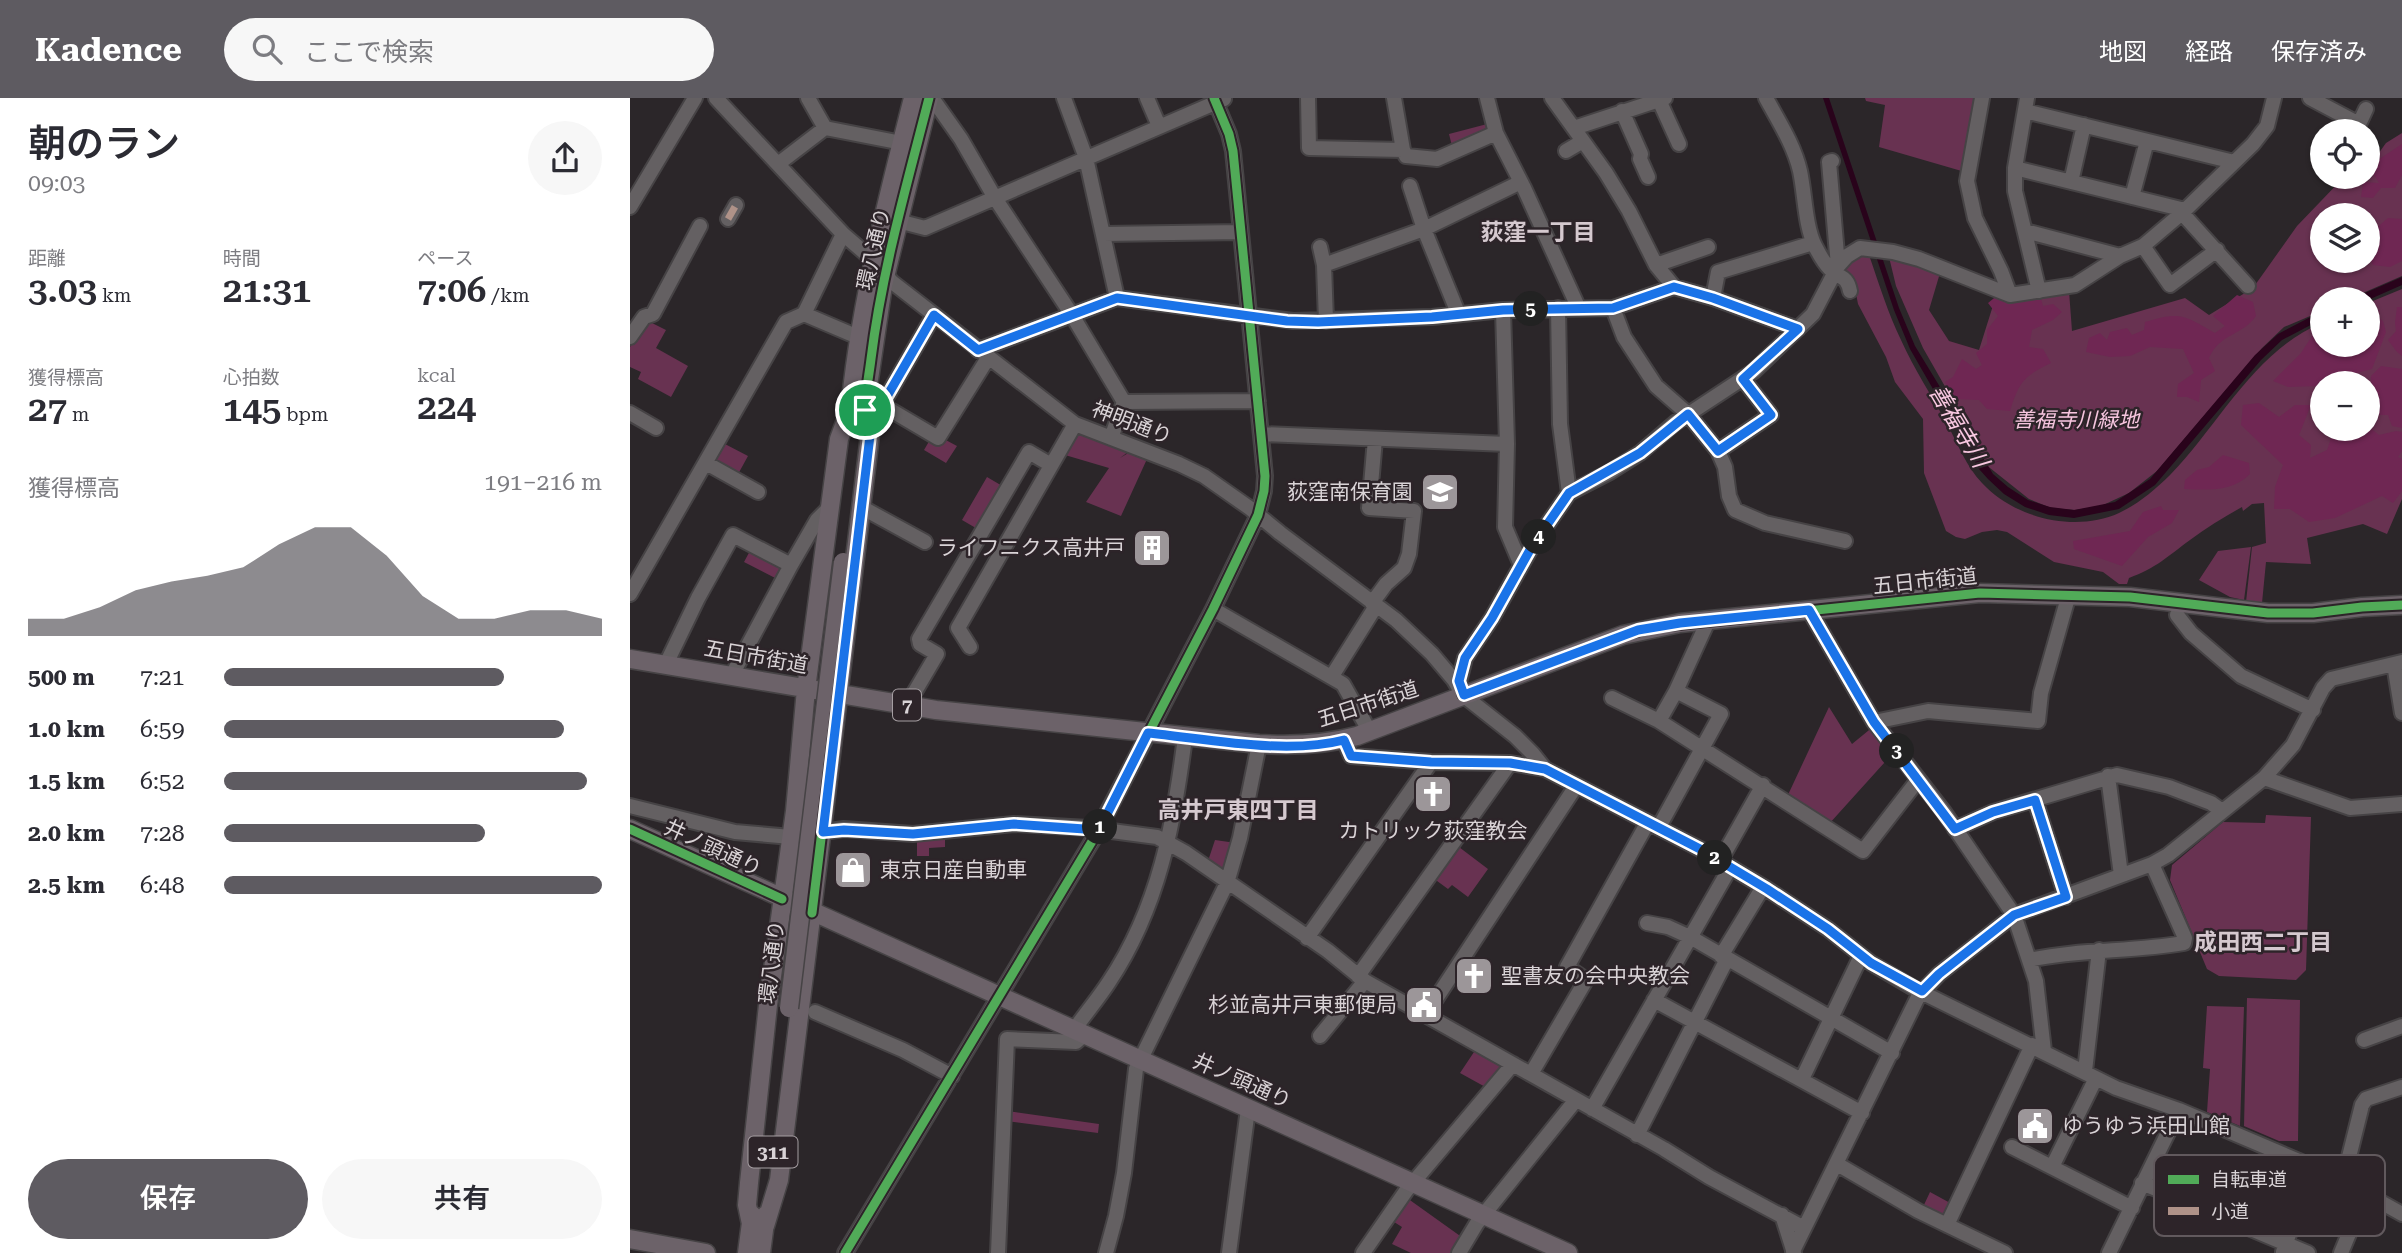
<!DOCTYPE html>
<html lang="ja">
<meta charset="utf-8">
<style>
:root{--surface:#fff;--page:#f7f7f7;--text:#2b2b33;--muted:#7c7c81;--accent:#5e5b61}
body{margin:0;font-family:"Roboto Serif","Noto Sans JP",serif;background:var(--page);color:var(--text);height:100vh;display:flex;flex-direction:column;font-size:26px;white-space:nowrap}
*{box-sizing:border-box;margin:0}
p{font-size:23px;color:var(--muted)}
.icon{flex:none;width:38px;height:38px;fill:none;stroke:currentColor;stroke-width:2;stroke-linecap:round;stroke-linejoin:round}
.map{position:relative;flex:1;overflow:hidden}
.side{display:flex;flex-direction:column;background:var(--surface);width:630px}
.side>*{flex:none}
.tools{position:absolute;left:1680px;top:21px;display:grid;gap:14px}
.tools a{display:grid;place-items:center;width:70px;height:70px;border-radius:50%;background:var(--surface);box-shadow:0 2px 5px #0004;font-size:35px}
.pin{position:absolute;display:grid;place-items:center;width:60px;height:60px;color:#fff;margin:-30px;border:4px solid #fff;border-radius:50%;box-shadow:0 2px 7px #0007}
.km{position:absolute;width:35px;height:35px;margin:-18px;border-radius:50%;background:#222;color:#fff;font-size:19px;line-height:35px;text-align:center}
.round{display:grid;place-items:center;flex:none;width:74px;height:74px;border-radius:37px;background:var(--page)}
.headline{display:flex;align-items:center;justify-content:space-between;height:119px;padding:0 28px}
h1{font-size:38px;font-weight:600;line-height:52px}
.figures{display:grid;grid-template-columns:repeat(3,1fr);gap:10px;height:119px;padding:7px 28px}
.figures div{display:grid;align-content:center}
.figures b{font-size:35px;font-weight:600}
.figures small{font-size:19px;font-weight:400}
.figures p{font-size:19px}
.chart{height:196px;padding:14px 28px}
.chart p{display:flex;justify-content:space-between}
.chart svg{width:100%;height:126px;margin-top:7px;fill:var(--accent);opacity:.7}
.action{display:flex;gap:14px;margin-top:auto;padding:14px 28px}
.action a{flex:1;height:80px;border-radius:42px;background:var(--accent);color:#fff;font-size:28px;font-weight:600;line-height:80px;text-align:center}
.action a+a{background:var(--page);color:var(--text)}
ul{padding:0 28px;list-style:none;font-size:23px}
li{display:grid;grid-template-columns:112px 84px 1fr;align-items:center;height:52px}
li i{height:18px;border-radius:9px;background:var(--accent)}
header{display:flex;align-items:center;gap:42px;box-sizing:border-box;height:98px;padding:0 35px;background:var(--accent);color:#fff}
header strong{font-size:33px}
nav{display:flex;gap:38px;margin-inline-start:auto;font-size:24px}
.search{width:490px;height:63px;background:var(--page);display:flex;align-items:center;gap:18px;box-sizing:border-box;padding:0 24px;border-radius:38px;color:var(--muted);font-size:26px}
main{display:flex;flex:1;min-height:0}
.map>svg:first-child{display:block}
.green{fill:#683251;fill-rule:evenodd}
.forest{fill:#6f2753}
.water{fill:#29031b}
.lines{fill:none;stroke-linecap:round;stroke-linejoin:round}
.minor-casing{stroke:#464345;stroke-width:18}
.major-casing{stroke:#464345;stroke-width:21}
.minor{stroke:#646062;stroke-width:14}
.major{stroke:#6c6269;stroke-width:18}
.major-bridge-casing{stroke:#464345;stroke-width:21;stroke-linecap:butt}
.major-bridge{stroke:#6c6269;stroke-width:18}
.quiet{stroke:#af9288;stroke-width:7;stroke-dasharray:14 7;stroke-linecap:butt}
.cycleway-casing{stroke:#2d2429;stroke-width:13}
.cycleway{stroke:#51ab58;stroke-width:9}
.route-casing{stroke:#fff;stroke-width:14}
.route{stroke:#1a73e8;stroke-width:9}
.labels{text-anchor:middle;stroke-width:5;stroke-linejoin:round;paint-order:stroke}
.shield{fill:#2d2429;stroke:#a59ea2;stroke-width:2}
.shield-label{font-size:19px;font-weight:bold;fill:#d9d3d6}
.street-label{font-size:21px;fill:#d9d3d6;stroke:#2d2429}
.park-label{font-size:21px;font-style:italic;fill:#f6c5de;stroke:#2d2429}
.poi-label{font-size:21px;fill:#d9d3d6;stroke:#2d2429;text-anchor:end}
.neighbourhood-label{font-size:23px;font-weight:bold;fill:#d5c9cf;stroke:#2d2429}
.water-label{font-size:23px;font-style:italic;fill:#f9c8e1;stroke:#2d2429}
.key{fill:#2d2429;stroke:#61595d;stroke-width:2}
.key-label{font-size:19px;fill:#d9d3d6}
</style>
<header>
<strong>Kadence</strong>
<div class="search"><svg class="icon" aria-label="search" viewBox="0 0 24 24"><circle cx="10" cy="10" r="6"/><path d="M15 15l6 6"/></svg>ここで検索</div>
<nav><a>地図</a><a>経路</a><a>保存済み</a></nav>
</header>
<main>
<section class="side">
<div class="headline"><div><h1>朝のラン</h1><p>09:03</p></div><a class="round"><svg class="icon" aria-label="share" viewBox="0 0 24 24"><path d="M12 15V3M7 8l5-5 5 5M5 13v7h14v-7"/></svg></a></div>
<div class="figures">
<div><p>距離</p><b>3.03<small> km</small></b></div>
<div><p>時間</p><b>21:31</b></div>
<div><p>ペース</p><b>7:06<small> /km</small></b></div>
</div>
<div class="figures">
<div><p>獲得標高</p><b>27<small> m</small></b></div>
<div><p>心拍数</p><b>145<small> bpm</small></b></div>
<div><p>kcal</p><b>224</b></div>
</div>
<div class="chart"><p><span>獲得標高</span>191–216 m</p>
<svg viewBox="0 0 160 44" preserveAspectRatio="none"><path d="M0 44V38L10 38L20 34L30 28L40 25L50 23L60 20L70 12L80 6L90 6L100 16L110 30L120 38L130 38L140 35L150 35L160 38V44z"/></svg>
</div>
<ul>
<li><b>500 m</b>7:21<i style="width:74%"></i></li>
<li><b>1.0 km</b>6:59<i style="width:90%"></i></li>
<li><b>1.5 km</b>6:52<i style="width:96%"></i></li>
<li><b>2.0 km</b>7:28<i style="width:69%"></i></li>
<li><b>2.5 km</b>6:48<i style="width:100%"></i></li>
</ul>
<div class="action"><a>保存</a><a>共有</a></div>
</section>
<div class="map">
<svg width="1772" height="1155" viewBox="0 0 1772 1155">
<rect width="100%" height="100%" fill="#2b2629"/>
<path class="green" d="M1235,0h114l-14,74 -86,-25 6,-42 -19,-4z
M861,25l3,9 -41,18 -4,-16z
M1772,35v143l-53,23h-27v12l-38,16 -22,21 -105,123 -28,22 -28,13 -26,4 -24,-2 -22,-9 -44,-35 -22,-46 -40,-70 -27,-62 -7,-29 51,16 -11,37 20,31 30,9 17,-54 73,-5 3,40 113,-33 24,17 44,-27 44,-62 47,-49h24v-14l5,-2 13,-18zM1692,117h46v46h-46z
M1233,154l6,3c10,29 19,58 32,85 13,29 31,56 46,84 11,20 19,42 35,59 32,35 93,50 137,30 19,-9 36,-23 51,-38 50,-51 84,-124 152,-152v22h46v-42l34,-14v210l-15,35 -24,-10 -56,14 4,26 -45,-2 -4,41 -16,-1 6,-55 14,-4 -2,-40 -12,1 -9,7 -1,-4c-18,10 -36,21 -52,33 -23,17 -34,28 -61,38l-2,6h-8l-16,-12 -49,-10 -47,-30 -10,-2 -15,2 -17,7 -9,-2 -10,-6 -22,-58 -1,-54 -28,-37 -9,-25 -28,-53 -5,-26 -10,-10 9,-11zM1692,285h46v46h-46z
M16,222l20,10 -10,18 32,18 -17,31 -33,-18 3,-7 -11,-5v-20z
M450,335l48,19 -8,6 10,-6 17,7 -26,57 -35,-14 23,-34 -44,-13z
M301,340h11l15,8 -11,17 -22,-13z
M93,345l25,13 -11,20 -22,-13 -1,-5z
M357,379l17,10 -23,44 -19,-11z
M1621,449l-7,53 -14,-3 -31,-17 19,-29z
M121,451l33,20 -5,11 -35,-18z
M1199,609l23,37 22,-18 20,26 -65,72 -42,-27z
M1636,717l45,2 -5,153 -10,10 -77,-4 -12,-7 -37,-89 2,-15 51,-43 42,1z
M315,737v12l-16,1v8h-12v-19z
M585,742l21,3 -8,31 -21,-10z
M825,746l33,25 -20,28 -16,-12 -4,4 -15,-11z
M1617,900l53,2 -2,141h-19l-35,-15z
M1577,908l37,1 -4,119 -33,-14 3,-43 -7,-1z
M846,951l30,17 -17,23 -29,-16z
M377,1013l92,13 -1,9 -92,-12z
M1300,1094l22,12 -8,16 -21,-13z
M777,1100l56,40 -9,15h-43l-19,-9 10,-17 -11,-7z"/>
<path class="forest" d="M1772,46v31l-7,13h-14l-8,10 -12,-1 2,-15 16,1 -10,-17z
M1758,120l14,1v42l-12,6 -17,-2 -3,-6 4,-29z
M1369,196l23,5h19l2,7 10,-2 9,8 -9,8 -21,10 -3,17 14,2 8,14c-27,13 -32,19 -41,48l-23,-2 -8,-9 -25,-1 -9,-17 8,-5 9,-18 14,10 6,-4 -6,-12 11,-9v-14l11,-14 -10,-13z
M1607,197l16,7 3,14c-14,20 -36,17 -47,42l6,13 -14,9 -2,22 -12,-5h-10l1,-13 16,-11 -11,-24 -33,-2 -20,9 -20,1 -24,-5 3,-14 11,-5 7,7 3,-8 17,-4 5,7 12,-5 1,-8c35,-11 39,-7 70,11l10,-7 -12,-10z
M1767,209h5v49l-5,-4 -9,-12 8,-9 -1,-8z
M1738,212l15,11 3,11 -14,37 -16,4 -3,10h-18l-2,-7 -7,1 -8,9 -30,1 -15,-6 28,-28 13,-20h8v12h46z
M1751,268l21,3v59l-10,-2 -4,-11h-10l-8,-9 1,-30z
M1629,305l20,14 16,-12h16l-12,30 12,10 -1,13 17,-8 5,-14 37,-9 10,8 17,-4 6,1v19l-4,6 4,2v32l-9,12 -11,-7 -47,22 -26,4 -19,-13h-16l1,-22 8,-22 -42,-40 2,-20z
M1593,357l26,8 1,11c-18,18 -42,16 -66,15l1,-9 12,-10 12,-3z
M1531,408l2,4h16l-7,13 -24,14 -26,29 -48,-17 -1,-8 57,-10 13,-19z"/>
<path class="water" d="M1193,0h6l70,210 16,38 78,128 15,13 20,13 22,7 24,3 41,-8 35,-23 105,-124 23,-21 44,-23v8l-40,21 -21,20 -106,125 -36,24 -45,9 -25,-3 -24,-8 -21,-13 -16,-15 -9,-10 -69,-120 -16,-39z
M1772,179v8l-34,15 -17,-1z"/>
<g class="lines">
<defs>
<path id="minor" d="M86,0l127,136 22,19 27,29 183,142 104,40 25,12 47,33 29,24 116,87 36,34 22,26 9,15 52,41 18,18 12,15
M178,0l17,30 77,15
M302,0l29,41 34,59 77,117 52,87 134,-1
M434,0l22,60 31,140
M517,0l12,28
M678,0l1,50 94,2
M764,0l9,52 3,6 31,3 59,-26
M857,0l9,35 28,55 55,121
M922,0l54,75 23,38 27,54 18,22 39,11 85,31
M1136,0c13,24 28,47 34,73 5,23 5,55 15,75 4,8 9,17 15,23 9,9 17,6 20,22
M1352,0l-15,83 8,37 26,53 9,24
M1397,0l-12,70v23l24,100
M1680,0l49,26 7,-15
M1029,2l20,44
M992,13l19,43 -1,5 8,18
M1395,13l209,51
M944,30l91,-30
M936,53l17,-10
M1202,63l-3,1 9,104
M148,66l47,-36
M1385,70l170,42
M1441,84l13,-57
M780,88l14,43 34,84
M1502,99l15,-56
M0,109l65,-109
M1552,115l66,73
M98,121l8,-14
M268,123l27,7 299,-129
M1395,133l95,25
M473,136l138,-2
M1513,148l27,39 47,-35
M690,149l4,18 2,56
M694,167l100,-36 97,-47
M1026,167l52,-18
M1083,200l5,-26 95,-29
M928,210l2,116 9,69
M983,210l11,29 32,49 32,28 30,37 7,16 4,29 6,14 30,13 80,18
M873,212l4,134 -2,83 16,38
M174,216l54,23
M0,239l14,-20 9,-3 47,-88
M348,252l139,-52 176,23 139,-4 71,-7 110,-2 61,-21
M246,307h6l52,-90
M252,307l56,33 50,-80
M0,315l26,15
M632,336l245,10
M481,340l13,-36
M1088,353l53,-36 -28,-36
M76,365l52,29
M231,409l64,35
M0,496l156,-272 18,-8 39,-80
M742,505l14,-19 18,-16 5,-14 5,-43 -45,-3 6,-69
M583,511l130,75 27,48
M1179,512l65,112 70,90 70,103 22,66 8,70
M1547,517l14,18 50,43 72,34
M340,549l-12,-19 117,-204
M1764,566l8,49
M37,567l2,-7 29,-60 35,-63 58,30
M102,577l59,-110 26,-45 12,-12
M702,578l44,-70
M833,597l-4,-13 6,-24 27,-40 39,-70 38,-55 41,-21 30,-19 35,-30 79,-52 59,-57 25,-48 9,-10 13,-8 33,4 26,7 91,36 65,-10 45,-29 23,-10 39,-33 71,-69 14,-18 7,-28
M982,600l47,23 204,130 55,-71
M277,607l30,-51 -17,-10 -1,-5 110,-187 22,13
M1029,623l17,-30 32,-70
M1244,624l54,-11 110,10 3,-28 28,-99
M714,642l7,16 80,6 79,1 35,6 155,80 67,40 61,40 43,34 46,27 199,98 63,22 127,54 37,17 59,33
M1478,678l13,99
M1634,680l86,30 52,-4
M1405,702l31,97
M0,708l105,26 56,5
M1029,729l62,-113 -45,-23
M1325,731l38,-17 124,-37 52,12 42,16 11,8
M193,734l21,-3 69,5 101,-10 75,4 68,9 29,16 142,98 37,30 299,168 45,28 95,51
M1090,763l43,-76
M1017,825l21,4 22,10 202,116
M677,840l124,-176
M1091,858l42,-69
M1399,862c51,-11 103,-8 155,-17l1,-5 -33,-74
M728,878l152,-213
M1024,902l208,113
M185,914l88,38 49,26
M796,916l150,-228
M444,932c11,-16 24,-31 35,-48 50,-75 65,-158 76,-245
M690,938l45,-55
M1734,942l38,-14
M1455,973l14,-121
M901,976l55,-94 -19,-13 81,-145
M1172,981l59,-123
M962,1011l138,-241
M1007,1037l90,-176
M1382,1049l120,61
M1207,1066l81,47 87,42
M1422,1069l44,-89
M1713,1083l19,-76 4,-6 36,-12
M1512,1085l166,70
M1152,1117l12,38
M1317,1127l85,-180
M1163,1153l126,-256 20,-21 75,-59 138,-51 16,-9 96,-77 29,-33 30,-57 8,-9 71,-17
M1653,1154l29,-85
M215,1155l249,-415 119,-229 45,-94 6,-24 1,-15 -32,-325 -4,-17 -15,-36
M368,1155l9,-214 69,3 8,-7
M476,1155l10,-37 8,-43 12,-104 91,-186 13,-45 19,-94
M599,1155l19,-144
M733,1155l43,-62 107,-127
M829,1155l18,-30 98,-122
M1479,1155l70,-143
M1711,1155l24,-58"/>
<path id="major" d="M233,322l20,-135 46,-187
M219,323c9,-110 37,-216 64,-323
M0,561l306,51 323,34c34,2 65,1 98,-8l266,-101 57,-12 300,-30 150,4 138,16h45l49,-6 40,-2
M0,731l938,424
M121,1126l-4,-19 2,-22 19,-178 27,-194 11,-122 33,-250 11,-30
M135,1128l14,-46 92,-753 -6,-17
M0,1141l76,14
M117,1155l5,-38
M131,1155l5,-38"/>
</defs>
<use href="#minor" class="minor-casing"/>
<use href="#major" class="major-casing"/>
<use href="#minor" class="minor"/>
<use href="#major" class="major"/>
<defs>
<path id="major-bridge" d="M159,910l54,-446"/>
</defs>
<use href="#major-bridge" class="major-bridge-casing"/>
<use href="#major-bridge" class="major-bridge"/>
<path class="quiet" d="M98,121l8,-14"/>
<defs>
<path id="cycleway" d="M833,597l160,-60 31,-8 326,-34 150,4 138,16h45l49,-6 40,-2
M0,731l152,70
M182,815l59,-486c-9,-24 -3,-43 0,-68 11,-89 36,-175 58,-261
M215,1155l249,-415 119,-229 45,-94 6,-24 1,-15 -32,-325 -4,-17 -15,-36"/>
</defs>
<use href="#cycleway" class="cycleway-casing"/>
<use href="#cycleway" class="cycleway"/>
</g>
<g class="lines">
<defs>
<path id="route" d="M1044,189l39,11 85,31 -55,50 28,36 -53,36 -30,-37 -48,39 -71,40 -38,55 -39,70 -27,40 -6,23 5,14 174,-65 42,-7 129,-13 65,112 81,107 38,-17 42,-12 31,97 -52,18 -75,59 -17,17 -51,-28 -43,-34 -61,-40 -67,-40 -155,-80 -35,-6 -79,-1 -80,-6 -7,-16c-58,15 -136,-1 -196,-7l-49,97 -85,-6 -101,10 -69,-4 -21,2 48,-405 -6,-17v-6l17,1 52,-90 44,35 139,-52 170,23 31,1 114,-5 71,-7 110,-2z"/>
</defs>
<use href="#route" class="route-casing"/>
<use href="#route" class="route"/>
</g>
<defs>
<symbol id="school-square" viewBox="-11 -11 22 22"><rect x="-9" y="-9" width="18" height="18" rx="4" fill="#9c9699" stroke="#2d2429"/><path d="M0-5L7-2L0 1L-7-2ZM-4 1L0 2.5L4 1V4Q0 6-4 4Z" fill="#fff"/></symbol>
<symbol id="building-square" viewBox="-11 -11 22 22"><rect x="-9" y="-9" width="18" height="18" rx="4" fill="#9c9699" stroke="#2d2429"/><path d="M-4-6H4V6H1V3H-1V6H-4ZM-2.5-4.3h1.7v1.8h-1.7ZM.8-4.3h1.7v1.8H.8ZM-2.5-1h1.7V.8h-1.7ZM.8-1h1.7V.8H.8Z" fill="#fff"/></symbol>
<symbol id="church-square" viewBox="-11 -11 22 22"><rect x="-9" y="-9" width="18" height="18" rx="4" fill="#9c9699" stroke="#2d2429"/><path d="M-1.2-6h2.4v3.5h3.3v2.4h-3.3V6h-2.4V-.1h-3.3v-2.4h3.3Z" fill="#fff"/></symbol>
<symbol id="shop-square" viewBox="-11 -11 22 22"><rect x="-9" y="-9" width="18" height="18" rx="4" fill="#9c9699" stroke="#2d2429"/><path d="M-5-2.5h2.3a2.7 3.5 0 0 1 5.4 0H5L5.5 6h-11ZM-1.5-2.5h3a1.5 2.3 0 0 0-3 0Z" fill="#fff"/></symbol>
<symbol id="civic-square" viewBox="-11 -11 22 22"><rect x="-9" y="-9" width="18" height="18" rx="4" fill="#9c9699" stroke="#2d2429"/><path d="M-.6-6.5H3V-4.5H.6V-3L4-1V1h2V6H-6V1h2V-1L-.6-3ZM-1.2 2.5V6h2.4V2.5Z" fill="#fff"/></symbol>
</defs>
<g fill-rule="evenodd">
<use href="#school-square" x="788" y="372" width="44" height="44"/>
<use href="#building-square" x="500" y="428" width="44" height="44"/>
<use href="#church-square" x="781" y="674" width="44" height="44"/>
<use href="#shop-square" x="201" y="750" width="44" height="44"/>
<use href="#church-square" x="822" y="856" width="44" height="44"/>
<use href="#civic-square" x="772" y="885" width="44" height="44"/>
<use href="#civic-square" x="1383" y="1006" width="44" height="44"/>
</g>
<g class="labels">
<g class="shield">
<rect x="263" y="591.5" width="28" height="31" rx="5"/>
<rect x="118.5" y="1038.5" width="49" height="31" rx="5"/>
</g>
<g class="shield-label">
<text x="277" y="614">7</text>
<text x="143" y="1061">311</text>
</g>
<g class="street-label">
<text transform="translate(244 151) rotate(-77)" y="7">環八通り</text>
<text transform="translate(502 325) rotate(21)" y="7">神明通り</text>
<text transform="translate(1295 483) rotate(-6)" y="7">五日市街道</text>
<text transform="translate(126 559) rotate(10)" y="7">五日市街道</text>
<text transform="translate(738 606) rotate(-18)" y="7">五日市街道</text>
<text transform="translate(83 750) rotate(25)" y="7">井ノ頭通り</text>
<text transform="translate(142 864) rotate(-83)" y="7">環八通り</text>
<text transform="translate(612 983) rotate(24)" y="7">井ノ頭通り</text>
</g>
<g class="park-label">
<text x="1446" y="329">善福寺川緑地</text>
</g>
<g class="poi-label">
<text x="783" y="401">荻窪南保育園</text>
<text x="495" y="457">ライフニクス高井戸</text>
<text x="803" y="740" text-anchor="middle">カトリック荻窪教会</text>
<text x="250" y="779" text-anchor="start">東京日産自動車</text>
<text x="871" y="885" text-anchor="start">聖書友の会中央教会</text>
<text x="767" y="914">杉並高井戸東郵便局</text>
<text x="1432" y="1035" text-anchor="start">ゆうゆう浜田山館</text>
</g>
<g class="neighbourhood-label">
<text x="908" y="142">荻窪一丁目</text>
<text x="608" y="720">高井戸東四丁目</text>
<text x="1633" y="852">成田西二丁目</text>
</g>
<g class="water-label">
<text transform="translate(1329 328) rotate(59)" y="8">善福寺川</text>
</g>
</g>
<rect x="1524" y="1057" width="231" height="81" rx="10" class="key"/>
<rect x="1538" y="1077" width="31" height="9" fill="#51ab58"/>
<rect x="1538" y="1109" width="31" height="8" fill="#af9288"/>
<g class="key-label">
<text x="1581" y="1088">自転車道</text>
<text x="1581" y="1120">小道</text>
</g>
</svg>
<div class="tools">
<a><svg class="icon" aria-label="locate" viewBox="0 0 24 24"><circle cx="12" cy="12" r="6"/><path d="M12 2v4M12 18v4M2 12h4M18 12h4"/></svg></a>
<a><svg class="icon" aria-label="layers" viewBox="0 0 24 24"><path d="M12 4l9 5-9 5-9-5zM3 14l9 5 9-5"/></svg></a>
<a>+</a>
<a>−</a>
</div>
<div class="pin" style="left:235px;top:312px;background:#1e9e55"><svg class="icon" aria-label="arrive" viewBox="0 0 24 24"><path d="M6 21V4h12l-3 4 3 4H6"/></svg></div>
<b class="km" style="left:470px;top:729px">1</b>
<b class="km" style="left:1085px;top:760px">2</b>
<b class="km" style="left:1267px;top:653px">3</b>
<b class="km" style="left:909px;top:439px">4</b>
<b class="km" style="left:901px;top:211px">5</b>
</div>
</main>
